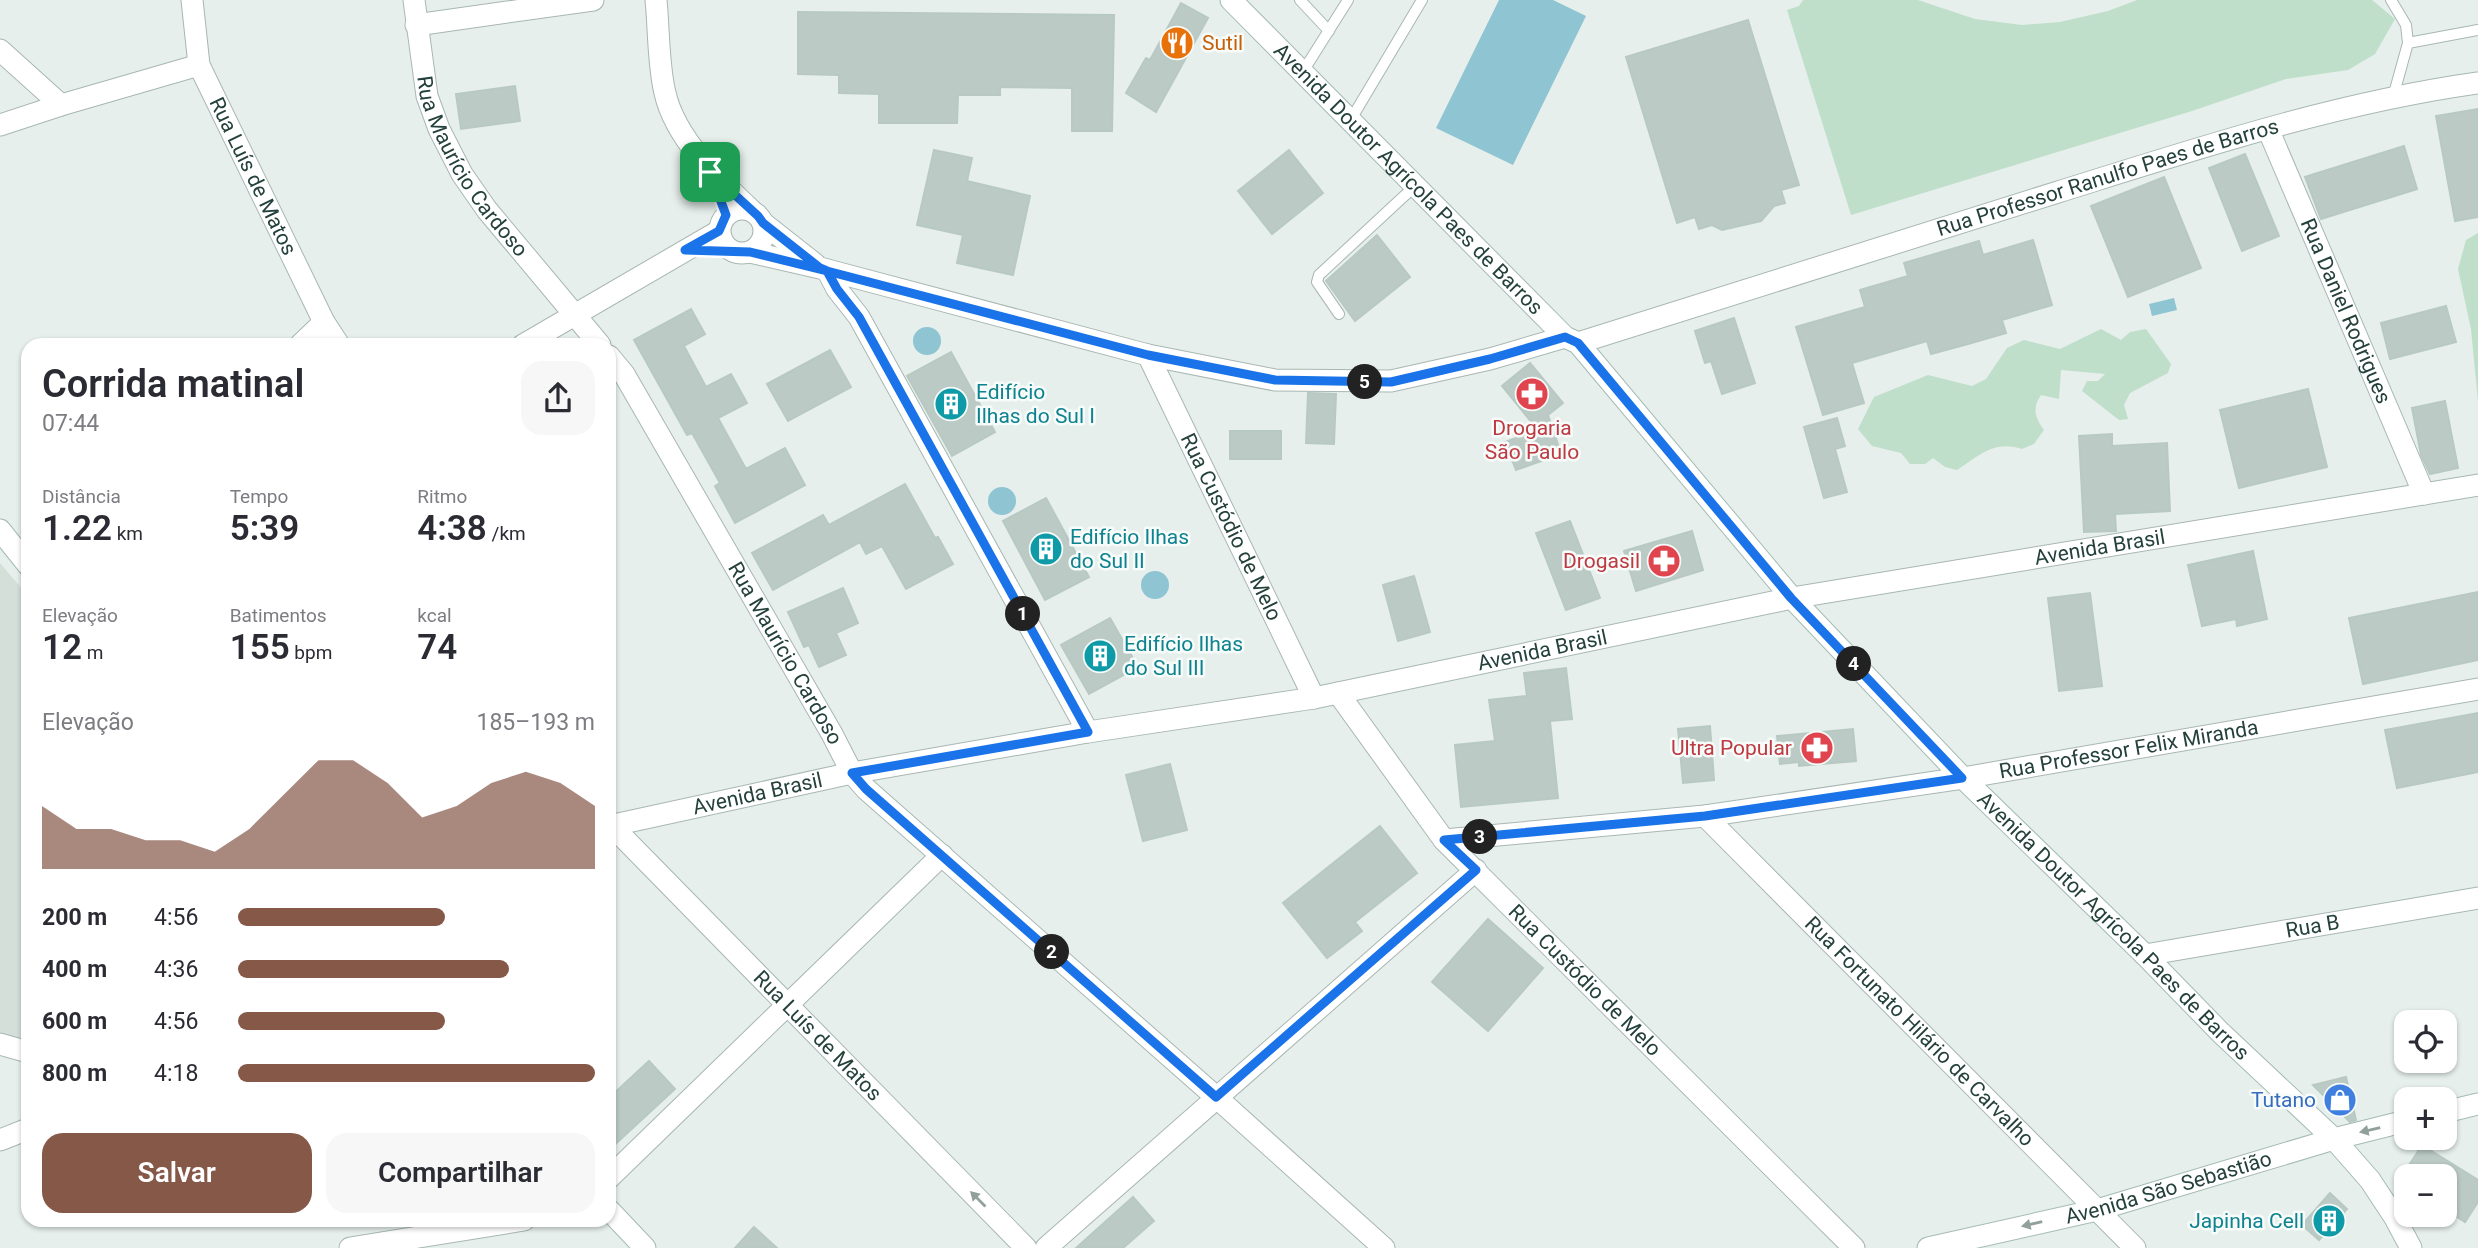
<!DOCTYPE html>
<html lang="pt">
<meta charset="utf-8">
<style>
:root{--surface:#fff;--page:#f7f7f7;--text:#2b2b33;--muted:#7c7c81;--accent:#855848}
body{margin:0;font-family:Roboto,sans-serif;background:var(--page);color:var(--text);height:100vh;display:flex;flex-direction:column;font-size:26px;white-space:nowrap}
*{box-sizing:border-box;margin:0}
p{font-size:23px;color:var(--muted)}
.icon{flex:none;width:38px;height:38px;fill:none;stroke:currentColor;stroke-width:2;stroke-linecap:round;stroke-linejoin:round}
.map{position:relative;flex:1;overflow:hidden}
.sheet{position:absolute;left:21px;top:338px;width:595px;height:889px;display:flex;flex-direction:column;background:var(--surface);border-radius:21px;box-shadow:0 2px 5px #0004}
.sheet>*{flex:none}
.tools{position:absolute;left:2394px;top:1010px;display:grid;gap:14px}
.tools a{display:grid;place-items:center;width:63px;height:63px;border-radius:14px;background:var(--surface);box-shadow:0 2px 5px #0004;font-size:35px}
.pin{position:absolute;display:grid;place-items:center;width:60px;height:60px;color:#fff;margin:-30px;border-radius:14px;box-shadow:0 4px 10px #0006}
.km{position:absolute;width:35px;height:35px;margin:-18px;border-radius:50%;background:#222;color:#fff;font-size:19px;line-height:35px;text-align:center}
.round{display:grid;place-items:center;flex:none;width:74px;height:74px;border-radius:21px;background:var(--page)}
.summary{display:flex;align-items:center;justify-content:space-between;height:119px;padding:0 21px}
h1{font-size:38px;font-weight:600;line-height:52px}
.figures{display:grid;grid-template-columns:repeat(3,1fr);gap:10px;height:119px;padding:7px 21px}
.figures div{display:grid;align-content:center}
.figures b{font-size:35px;font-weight:600}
.figures small{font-size:19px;font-weight:400}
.figures p{font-size:19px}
.chart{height:196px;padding:14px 21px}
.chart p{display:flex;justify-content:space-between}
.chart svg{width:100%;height:126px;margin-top:7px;fill:var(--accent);opacity:.7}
.primary-button{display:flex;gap:14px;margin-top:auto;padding:14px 21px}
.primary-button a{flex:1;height:80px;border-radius:21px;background:var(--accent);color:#fff;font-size:28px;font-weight:600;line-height:80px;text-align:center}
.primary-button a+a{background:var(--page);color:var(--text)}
ul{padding:0 21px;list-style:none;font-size:23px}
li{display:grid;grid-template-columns:112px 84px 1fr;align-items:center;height:52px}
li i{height:18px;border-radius:9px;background:var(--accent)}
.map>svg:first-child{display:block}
.built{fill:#d4dfda}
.green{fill:#bfdfca}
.water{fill:#8fc4d3}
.building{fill:#bbcac5;stroke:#b8c9c3;stroke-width:2}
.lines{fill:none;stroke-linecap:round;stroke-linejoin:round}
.lane-casing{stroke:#a8b7b3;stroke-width:12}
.street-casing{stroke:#a8b7b3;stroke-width:23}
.secondary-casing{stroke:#a4bbb4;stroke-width:23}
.lane{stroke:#fff;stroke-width:10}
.street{stroke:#fff;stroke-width:21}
.secondary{stroke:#fff;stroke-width:21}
.oneway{fill:#92a09d}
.route-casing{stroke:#fff;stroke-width:14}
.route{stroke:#1a73e8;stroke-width:9}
.labels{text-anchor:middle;stroke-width:5;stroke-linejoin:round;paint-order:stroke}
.food-label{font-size:21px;fill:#c56008;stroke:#f7fbf9;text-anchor:start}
.street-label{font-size:21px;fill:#24413b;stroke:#f7fbf9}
.culture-label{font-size:21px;fill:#0d838f;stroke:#f7fbf9;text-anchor:start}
.health-label{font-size:21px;fill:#be3a42;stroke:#f7fbf9;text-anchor:end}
.shop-label{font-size:21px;fill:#366cbe;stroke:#f7fbf9;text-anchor:end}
</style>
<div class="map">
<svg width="2478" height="1248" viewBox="0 0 2478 1248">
<rect width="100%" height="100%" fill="#e6efeb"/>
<path class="built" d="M0,563l28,33v446l-28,-9z"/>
<path class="green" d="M1803,0h115l57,19 47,6 38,-3 48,-11 29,-11h235l23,19 -20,35 -27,16 -62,9 -94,32 -341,104 -64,-205 12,-4z
M2478,233v169l-7,-73 -13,-60 8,-29z
M2101,329l20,11 9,-8 16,-3 25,35 -3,9 -38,20 -6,12 4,14 -9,1 -37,-29 5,-10h11l7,-7 -44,-4 -2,29 -18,-4c-9,13 -6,23 3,35l-10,14 -12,5c-28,-9 -42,6 -65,21l-12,-3 -12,-9 -8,6h-15l-9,-11 -29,-7 -14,-17 16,-32 54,-22 44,11 14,-7 21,-31 17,-8 36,9z"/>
<path class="water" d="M1499,0h54l33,16 -73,149 -77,-37z
M2174,298l3,12 -25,6 -3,-12z
M913 341a14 14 0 1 1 28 0a14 14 0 1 1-28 0Z
M988 501a14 14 0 1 1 28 0a14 14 0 1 1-28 0Z
M1141 585a14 14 0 1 1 28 0a14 14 0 1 1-28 0Z"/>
<path class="building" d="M1181,3l27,15 -52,94 -30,-19 20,-35 4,2z
M798,12l316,3 -2,116h-40v-43l-72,-1v8h-42l-1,28h-78v-29l-40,-1v-18l-41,-1z
M1748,20l51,165 -18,5 4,13 -11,3 -13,15 -39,9 -10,-5 -13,4 -4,-12 -18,6 -51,-166z
M515,86l5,35 -59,8 -5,-35z
M2478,109v108l-23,4 -19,-105z
M2404,146l13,43 -96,30 -16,-42z
M934,150l38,8 -5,23 63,15 -17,79 -56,-12 6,-28 -46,-10z
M1289,150l34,43 -51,41 -34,-43z
M2245,154l34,82 -37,15 -33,-83z
M2164,177l37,91 -73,29 -37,-91z
M1377,235l33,42 -55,44 -29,-40z
M2033,240l19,65 -50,15 4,13 -38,11 -37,10 -4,-13 -75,22 12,40 -41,12 -27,-88 69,-20 -5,-17 48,-14 -4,-13 75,-22 4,14z
M2446,306l10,36 -66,17 -9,-36z
M691,309l14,25 -21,12 22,41 25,-13 16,29 -29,15 28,51 39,-21 20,37 -70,38 -20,-37 5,-3 -28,-50 -5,2 -53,-95z
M1734,318l21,65 -33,11 -11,-33 -6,2 -10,-32z
M830,350l21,37 -63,34 -21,-37z
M951,352l44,80 -43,24 -45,-80z
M1530,363l33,40 -15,12 14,41 -4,-1 -42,15 -11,-28 33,-12 -36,-44z
M2308,389l19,78 -88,21 -19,-78z
M1308,393l28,1 -2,50 -28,-1z
M2445,401l13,67 -28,6 -9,-19 -9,-47z
M1837,418l8,28 -10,3 12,43 -23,6 -20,-71z
M1230,431h51v28h-51z
M2112,434v12l55,-3 3,68 -55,3 1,17 -32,1 -5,-96z
M905,484l30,54 3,-1 15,27 -47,25 -24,-43 -16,8 -6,-12 -87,48 -21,-37 71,-38 6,10z
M1046,498l43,79 -44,23 -42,-79z
M1570,521l30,77 -34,12 -30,-77z
M1692,531l11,39 -67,21 -12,-40z
M2253,551l14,68 -30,7 -1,-7 -34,7 -14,-61z
M1414,576l16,56 -32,9 -15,-56z
M843,588l15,35 -22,10 10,22 -27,12 -10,-22 -5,2 -16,-35z
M2478,592v68l-115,24 -14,-66z
M2090,593l12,93 -43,5 -11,-93z
M1110,618l28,49 -49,27 -28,-49z
M1566,668l6,51 -22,2 8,77 -97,9 -6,-62 40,-4 -6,-41 38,-4 -3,-23z
M2478,713v59l-81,16 -12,-58z
M1710,726l4,54 -31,3 -5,-54z
M1853,729l3,32 -57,5v-4l-19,2 -3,-28z
M1170,764l17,66 -44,11 -17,-66z
M1380,826l37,47 -62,49 7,9 -35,27 -44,-55z
M1488,919l55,49 -55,63 -56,-49z
M649,1061l26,28 -66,61v-52z
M2346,1077l10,43 -6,2 -37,-37z
M2422,1145l56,35v22l-13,20 -20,-13v-33h-43z
M2330,1193l17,16 -28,31 -17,-15z
M1133,1197l21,24 -31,27h-47z
M754,1227l23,21h-42z"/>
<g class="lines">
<defs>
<path id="lane" d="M1300,0l29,31
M2391,0l15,25 2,18
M1302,73l46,-73
M2393,97l15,-54 70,-13
M1350,121l72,-121
M1339,314l-22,-32 2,-7 97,-90"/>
<g id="street">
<path id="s1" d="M192,0l7,65 125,257 15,23"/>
<path id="s2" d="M414,0l13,96 12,33 23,45 25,36 113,135"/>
<path d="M656,0c3,29 2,65 9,93 10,45 53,86 86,117"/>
<path d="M416,25l177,-25"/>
<path d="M0,50l61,55"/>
<path d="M0,125l61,-20 138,-40"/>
<path id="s3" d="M2268,129l156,365"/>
<circle cx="742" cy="231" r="22"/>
<path d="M763,223l52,41"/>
<path d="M750,252l70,16 328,87 127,25 116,1 99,-22 75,-22"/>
<path d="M827,270l10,19 22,28 229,415"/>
<path id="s4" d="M1578,343c160,-51 320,-101 480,-151 138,-43 277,-89 420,-109"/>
<path d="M300,345l24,-23"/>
<path d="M523,345l196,-114"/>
<path id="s5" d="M1148,355l166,343"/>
<path id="s6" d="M609,356l15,18 208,360 20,39 14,16 350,308 168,151"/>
<path id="s7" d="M1338,693l106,147 410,408"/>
<path id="s8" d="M1705,816l430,432"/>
<path id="s9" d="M609,823l417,425"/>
<path id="s10" d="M609,826l243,-53 236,-41 226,-34 478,-100 686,-113"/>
<path id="s11" d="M1444,840l261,-24 258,-38 515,-89"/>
<path id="s12" d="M2145,955l333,-57"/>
<path d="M0,1044l28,8"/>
<path d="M0,1140l28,-11"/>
<path d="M609,1178l333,-323"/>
<path d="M350,1248l174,-28"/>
<path d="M1046,1248l430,-378"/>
</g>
<g id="secondary">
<path id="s13" d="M1231,0l334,337 13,6 214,255 171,180 182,177 76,78 113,106 36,41 25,38 16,30"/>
<path d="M0,530l28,35"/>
<path d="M2445,1112l33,-8"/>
<path d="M609,1210l36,38"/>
<path id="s14" d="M1928,1248l169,-38 237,-71 72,-18"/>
</g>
</defs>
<use href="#lane" class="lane-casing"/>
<use href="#street" class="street-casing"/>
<use href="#secondary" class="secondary-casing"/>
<use href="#lane" class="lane"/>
<use href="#street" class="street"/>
<use href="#secondary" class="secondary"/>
</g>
<defs><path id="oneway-solid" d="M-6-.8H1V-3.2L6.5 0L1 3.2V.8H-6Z" transform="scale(1.75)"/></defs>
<g class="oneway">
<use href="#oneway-solid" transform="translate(2370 1130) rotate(167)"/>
<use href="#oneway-solid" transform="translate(978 1199) rotate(-135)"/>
<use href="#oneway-solid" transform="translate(2032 1224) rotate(167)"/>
</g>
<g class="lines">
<defs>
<path id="route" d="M710,172l16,43 -7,16 -34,19 65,2 77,19 10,18 22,28 229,415 -236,41 14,16 350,308 260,-227 -32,-30 261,-24 257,-38 -171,-180 -213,-255 -13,-6 -75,22 -99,23 -116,-2 -127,-25 -321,-84 -7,-3 -57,-45 -5,-7 -48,-44"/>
</defs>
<use href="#route" class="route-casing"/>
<use href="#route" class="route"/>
</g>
<defs>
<symbol id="restaurant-disc" viewBox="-11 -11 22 22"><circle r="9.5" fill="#e8710a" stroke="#f7fbf9"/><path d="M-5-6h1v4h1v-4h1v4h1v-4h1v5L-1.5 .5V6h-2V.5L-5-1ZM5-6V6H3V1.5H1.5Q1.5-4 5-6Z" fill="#fff"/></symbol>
<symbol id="pharmacy-disc" viewBox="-11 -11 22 22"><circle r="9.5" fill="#e0444e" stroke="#f7fbf9"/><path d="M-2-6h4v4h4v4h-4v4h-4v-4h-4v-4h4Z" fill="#fff"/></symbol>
<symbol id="building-disc" viewBox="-11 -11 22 22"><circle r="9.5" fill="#0f9aa8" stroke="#f7fbf9"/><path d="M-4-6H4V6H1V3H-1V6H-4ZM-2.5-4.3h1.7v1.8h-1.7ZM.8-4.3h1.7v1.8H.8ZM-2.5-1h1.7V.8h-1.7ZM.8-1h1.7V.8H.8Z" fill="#fff"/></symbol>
<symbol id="shop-disc" viewBox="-11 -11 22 22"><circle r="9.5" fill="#3f7fe0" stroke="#f7fbf9"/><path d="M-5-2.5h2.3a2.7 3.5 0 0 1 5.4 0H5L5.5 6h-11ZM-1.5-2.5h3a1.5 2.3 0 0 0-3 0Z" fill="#fff"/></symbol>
</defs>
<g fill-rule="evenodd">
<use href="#restaurant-disc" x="1158" y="24" width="38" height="38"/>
<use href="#pharmacy-disc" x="1513" y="375" width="38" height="38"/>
<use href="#building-disc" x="932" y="385" width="38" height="38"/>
<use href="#building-disc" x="1027" y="530" width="38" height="38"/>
<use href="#pharmacy-disc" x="1645" y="542" width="38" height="38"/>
<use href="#building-disc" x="1081" y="637" width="38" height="38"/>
<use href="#pharmacy-disc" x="1798" y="729" width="38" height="38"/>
<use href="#shop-disc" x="2321" y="1081" width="38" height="38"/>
<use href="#building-disc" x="2310" y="1202" width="38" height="38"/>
</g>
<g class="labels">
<g class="food-label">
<text x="1202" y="50">Sutil</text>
</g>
<g class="street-label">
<text dy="7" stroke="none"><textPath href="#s2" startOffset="180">Rua Maurício Cardoso</textPath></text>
<text dy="7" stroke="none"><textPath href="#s1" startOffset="189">Rua Luís de Matos</textPath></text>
<text dy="7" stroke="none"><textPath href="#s4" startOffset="555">Rua Professor Ranulfo Paes de Barros</textPath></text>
<text dy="7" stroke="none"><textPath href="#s13" startOffset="252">Avenida Doutor Agrícola Paes de Barros</textPath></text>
<text dy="7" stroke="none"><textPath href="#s3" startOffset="198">Rua Daniel Rodrigues</textPath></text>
<text dy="7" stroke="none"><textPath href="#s5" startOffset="191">Rua Custódio de Melo</textPath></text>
<text dy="7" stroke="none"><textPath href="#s10" startOffset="1517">Avenida Brasil</textPath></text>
<text dy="7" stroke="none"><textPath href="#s10" startOffset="950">Avenida Brasil</textPath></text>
<text dy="7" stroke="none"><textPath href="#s6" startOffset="346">Rua Maurício Cardoso</textPath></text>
<text dy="7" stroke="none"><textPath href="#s11" startOffset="691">Rua Professor Felix Miranda</textPath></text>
<text dy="7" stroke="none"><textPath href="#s10" startOffset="152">Avenida Brasil</textPath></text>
<text dy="7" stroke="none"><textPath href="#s13" startOffset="1281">Avenida Doutor Agrícola Paes de Barros</textPath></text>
<text dy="7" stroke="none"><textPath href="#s12" startOffset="170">Rua B</textPath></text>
<text dy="7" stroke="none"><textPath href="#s7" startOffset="380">Rua Custódio de Melo</textPath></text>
<text dy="7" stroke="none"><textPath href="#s8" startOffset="304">Rua Fortunato Hilário de Carvalho</textPath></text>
<text dy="7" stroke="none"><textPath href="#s9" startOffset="298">Rua Luís de Matos</textPath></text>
<text dy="7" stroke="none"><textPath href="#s14" startOffset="248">Avenida São Sebastião</textPath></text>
</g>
<g class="culture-label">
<text x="976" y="399">Edifício<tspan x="976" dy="24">Ilhas do Sul I</tspan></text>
<text x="1070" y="544">Edifício Ilhas<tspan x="1070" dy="24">do Sul II</tspan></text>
<text x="1124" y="651">Edifício Ilhas<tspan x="1124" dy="24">do Sul III</tspan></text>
<text x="2304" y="1228" text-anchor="end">Japinha Cell</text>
</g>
<g class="health-label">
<text x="1532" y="435" text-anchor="middle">Drogaria<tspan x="1532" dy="24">São Paulo</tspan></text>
<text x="1640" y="568">Drogasil</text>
<text x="1792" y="755">Ultra Popular</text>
</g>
<g class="shop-label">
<text x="2316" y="1107">Tutano</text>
</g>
</g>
</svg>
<div class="tools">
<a><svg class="icon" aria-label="locate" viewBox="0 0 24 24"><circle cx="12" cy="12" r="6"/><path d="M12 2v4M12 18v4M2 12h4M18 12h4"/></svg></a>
<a>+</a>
<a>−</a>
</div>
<div class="pin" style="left:710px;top:172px;background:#1e9e55"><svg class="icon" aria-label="arrive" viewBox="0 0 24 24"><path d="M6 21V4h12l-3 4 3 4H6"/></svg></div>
<b class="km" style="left:1023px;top:614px">1</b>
<b class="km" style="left:1052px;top:952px">2</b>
<b class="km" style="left:1480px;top:837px">3</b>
<b class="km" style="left:1854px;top:664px">4</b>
<b class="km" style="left:1365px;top:382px">5</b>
<section class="sheet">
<div class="summary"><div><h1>Corrida matinal</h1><p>07:44</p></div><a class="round"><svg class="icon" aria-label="share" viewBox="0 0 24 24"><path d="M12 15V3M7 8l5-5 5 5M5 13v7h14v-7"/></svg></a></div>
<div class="figures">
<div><p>Distância</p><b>1.22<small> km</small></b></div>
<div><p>Tempo</p><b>5:39</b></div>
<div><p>Ritmo</p><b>4:38<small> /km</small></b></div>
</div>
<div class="figures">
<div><p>Elevação</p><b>12<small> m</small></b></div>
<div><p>Batimentos</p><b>155<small> bpm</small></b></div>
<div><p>kcal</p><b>74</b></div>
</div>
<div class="chart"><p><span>Elevação</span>185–193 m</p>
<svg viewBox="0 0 160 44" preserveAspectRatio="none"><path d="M0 44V22L10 30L20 30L30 34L40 34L50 38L60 30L70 18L80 6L90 6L100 14L110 26L120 22L130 14L140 10L150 14L160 22V44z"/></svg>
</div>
<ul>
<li><b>200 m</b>4:56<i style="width:58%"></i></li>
<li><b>400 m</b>4:36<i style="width:76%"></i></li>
<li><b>600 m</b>4:56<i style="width:58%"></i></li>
<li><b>800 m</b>4:18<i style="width:100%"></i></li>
</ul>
<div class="primary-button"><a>Salvar</a><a>Compartilhar</a></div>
</section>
</div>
